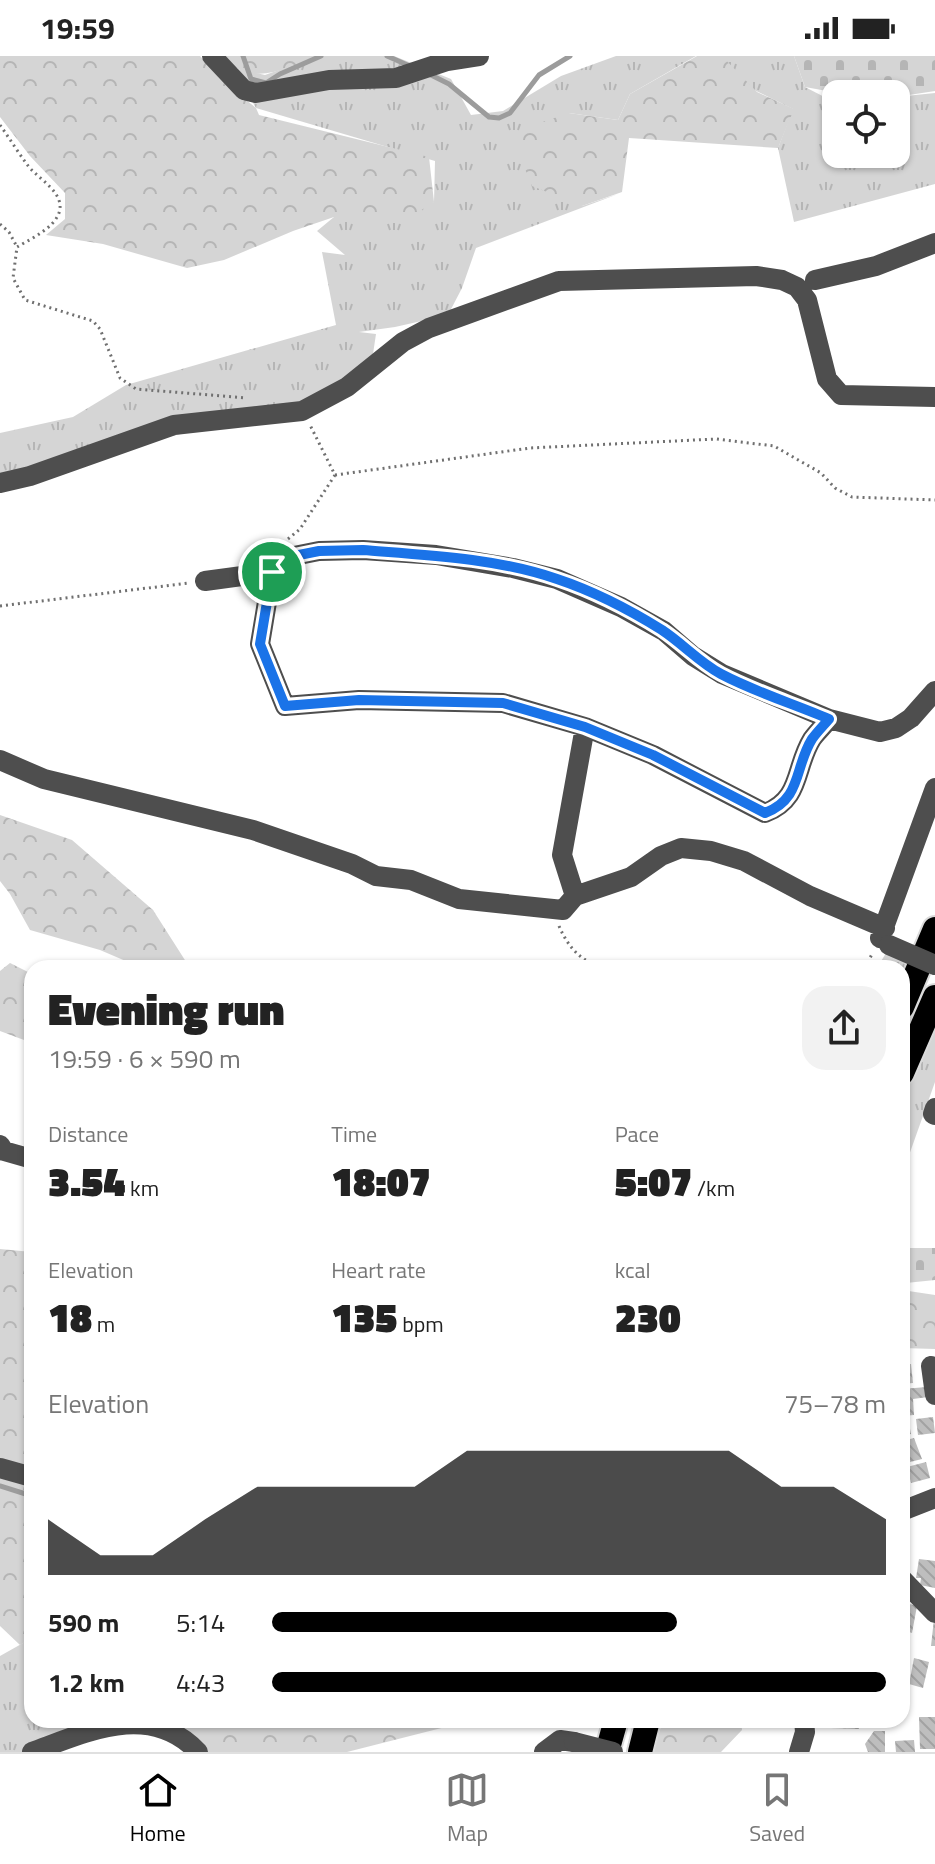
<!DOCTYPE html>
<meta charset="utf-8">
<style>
:root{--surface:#fff;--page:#f2f2f2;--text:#222;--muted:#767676;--line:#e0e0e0;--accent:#000}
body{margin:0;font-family:"Titillium Web",sans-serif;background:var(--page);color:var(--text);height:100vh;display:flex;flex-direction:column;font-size:30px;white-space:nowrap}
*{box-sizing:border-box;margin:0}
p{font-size:26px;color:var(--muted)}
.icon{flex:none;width:44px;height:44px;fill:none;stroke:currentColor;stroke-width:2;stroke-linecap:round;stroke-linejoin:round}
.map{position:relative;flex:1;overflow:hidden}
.details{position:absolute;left:24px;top:904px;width:886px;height:768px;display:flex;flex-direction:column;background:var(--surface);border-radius:24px;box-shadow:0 2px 6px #0004}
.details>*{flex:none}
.tools{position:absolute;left:822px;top:24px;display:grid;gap:16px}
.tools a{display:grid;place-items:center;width:88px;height:88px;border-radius:16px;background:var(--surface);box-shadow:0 2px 6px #0004;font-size:40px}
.pin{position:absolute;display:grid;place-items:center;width:68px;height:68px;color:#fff;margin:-34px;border:4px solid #fff;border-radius:50%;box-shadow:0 2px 8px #0007}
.round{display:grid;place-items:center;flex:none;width:84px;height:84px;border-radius:24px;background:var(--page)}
.summary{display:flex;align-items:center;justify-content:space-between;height:136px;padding:0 24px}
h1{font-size:44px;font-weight:800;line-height:60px}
.figures{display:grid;grid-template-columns:repeat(3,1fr);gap:12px;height:136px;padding:8px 24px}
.figures div{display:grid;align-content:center}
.figures b{font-size:40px;font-weight:800}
.figures small{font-size:22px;font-weight:400}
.figures p{font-size:22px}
.chart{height:224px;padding:16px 24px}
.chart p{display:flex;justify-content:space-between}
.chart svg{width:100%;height:144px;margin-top:8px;fill:var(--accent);opacity:.7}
ul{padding:0 24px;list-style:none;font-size:26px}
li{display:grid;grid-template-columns:128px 96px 1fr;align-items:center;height:60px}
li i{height:20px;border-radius:10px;background:var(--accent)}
.status{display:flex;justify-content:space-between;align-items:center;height:56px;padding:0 40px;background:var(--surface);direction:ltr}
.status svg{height:22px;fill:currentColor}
.tabs{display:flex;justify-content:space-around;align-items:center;height:112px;border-top:2px solid var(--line);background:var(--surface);font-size:22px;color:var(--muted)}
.tabs a{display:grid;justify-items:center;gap:4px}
.tabs .active{color:var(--accent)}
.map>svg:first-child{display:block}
.grass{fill:url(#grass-tufts)}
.forest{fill:url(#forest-crowns)}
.cemetery{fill:url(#cemetery-stones)}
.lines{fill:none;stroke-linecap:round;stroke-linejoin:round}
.stream{stroke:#9c9c9c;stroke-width:5}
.building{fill:url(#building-back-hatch)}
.highway-casing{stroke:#dbdbdb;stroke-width:28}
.path{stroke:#707070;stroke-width:3;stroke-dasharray:2 4;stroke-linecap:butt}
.minor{stroke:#4e4e4e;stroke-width:20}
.highway{stroke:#000;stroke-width:24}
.minor-bridge{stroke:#4e4e4e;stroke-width:20}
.route-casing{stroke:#fff;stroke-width:16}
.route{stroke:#1a73e8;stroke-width:10}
</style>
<div class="status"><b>19:59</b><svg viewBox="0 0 49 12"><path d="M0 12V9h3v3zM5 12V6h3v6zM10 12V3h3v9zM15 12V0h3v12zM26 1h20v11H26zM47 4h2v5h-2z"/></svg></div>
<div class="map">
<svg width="935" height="1696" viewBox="0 0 935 1696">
<defs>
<pattern id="grass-tufts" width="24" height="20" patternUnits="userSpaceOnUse" patternTransform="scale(2)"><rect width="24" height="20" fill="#d5d5d5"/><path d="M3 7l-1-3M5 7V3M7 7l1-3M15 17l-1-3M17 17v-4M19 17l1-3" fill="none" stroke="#b5b5b5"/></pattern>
<pattern id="forest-crowns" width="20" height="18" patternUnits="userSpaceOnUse" patternTransform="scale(2)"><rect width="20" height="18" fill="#d5d5d5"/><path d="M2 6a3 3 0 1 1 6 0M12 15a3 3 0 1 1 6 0" fill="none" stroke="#b5b5b5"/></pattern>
<pattern id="cemetery-stones" width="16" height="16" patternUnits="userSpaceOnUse" patternTransform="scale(2)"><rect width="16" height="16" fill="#d5d5d5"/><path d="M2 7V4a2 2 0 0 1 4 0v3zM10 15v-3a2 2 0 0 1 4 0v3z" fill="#b5b5b5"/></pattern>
<pattern id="building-back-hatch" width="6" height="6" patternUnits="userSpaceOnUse" patternTransform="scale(2)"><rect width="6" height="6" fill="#bebebe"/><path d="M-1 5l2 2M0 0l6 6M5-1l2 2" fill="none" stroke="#a2a2a2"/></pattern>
</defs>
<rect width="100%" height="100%" fill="#fff"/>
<path class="grass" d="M319,0h75l57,23 20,36 32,-4 58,-35 55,-20h80l-66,38 -12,26 -49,-7 13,93 36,-12 -142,54 -14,40 -14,27 -53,12 -36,5 17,2 -3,20 -47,38 -38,17 -288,67v-43l73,-16 53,-32 210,-60 -14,-73 23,3 -28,-24 17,-14 100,-15 1,-41 -179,-53 -23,-40 32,7z
M721,0h73l11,31 31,16v51h60v-57l39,-4v91l-141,38 -16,-74 15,-39 -43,-21z
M886,897l23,9 -7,14v-8h-25z
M935,963v63l-33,93v-73z
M32,1582v82h136l16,19 -34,-13 -124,26h-26v-96z"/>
<path class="forest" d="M0,0h200l29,30 27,22 3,7 170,42 5,45 -33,21h-40l-27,-6 -41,14 -69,29 -37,8 -84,-24 -57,-9 19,-16v-26l-35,-37 -30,-39z
M223,0h96c-33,12 -69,33 -96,0z
M697,0h25l35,36 37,17 -16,39 -149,-10 -7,54 -40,14 -50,-20 -16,-39 3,-17 50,-17 49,7 12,-26z
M0,759l72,25 81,70 37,58h-48l-42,-18 -70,-20 -20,-36 -10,-13z
M10,907l22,11v69l-32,-12v-60z
M0,1193l32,3v386l-12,7 -20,-19z
M902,1234l33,5v54l-33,-1z
M169,1664h304l-126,32h-148z
M663,1664h78l1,10 -21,22h-68z"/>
<path class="cemetery" d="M794,0h141v35l-39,6v-3l-58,-1 -33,-6z
M906,1192h29v32l-29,3z"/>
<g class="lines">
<path class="stream" d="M243,0l8,23 15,4 14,-9 41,-18
M387,0l25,11
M429,18l20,10 40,33 10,1 11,-5 29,-38 31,-19
M0,1430l32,10"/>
</g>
<path class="building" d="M911,1308l2,19 -11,1v-19z
M927,1331l1,10 -15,2 1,16 -12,1v-27z
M933,1361l2,16 -17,2 -2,-16z
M908,1362l3,16 -9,2v-17z
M914,1382l8,21 -20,5v-23z
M926,1406l4,16 -19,5 -4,-16z
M902,1471h6l-2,33 -4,-1z
M919,1503l16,2v27l-15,-3 1,-7h-5z
M902,1542l5,1 -1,4 11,3 -5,27 -3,-1 -1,8 -6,-1z
M934,1563h1v27h-4z
M914,1602l15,4 -6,26 -14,-4z
M919,1661h16v32h-15z
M770,1664h8l-1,8 -8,-1z
M832,1664h27v9l-28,-1z
M874,1675h11v21h-17l-3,-8z
M914,1684l1,12h-19l-1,-11z"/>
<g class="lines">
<defs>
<path id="highway" d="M902,951l33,-78
M902,1017l33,-76
M607,1696l9,-32
M640,1696l8,-32"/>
</defs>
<use href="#highway" class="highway-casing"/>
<path class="path" d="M0,69c10,14 19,29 29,42 7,8 16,14 23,22 25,28 -14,46 -35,58l-4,31 12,22 68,21 7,8 20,49 16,11 111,9
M0,168l9,8 8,15
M335,419l195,-27 186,-9 58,7 47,27 14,15 17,9 83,3
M288,483l12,-10 35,-54 -25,-50
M0,550l189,-23
M559,870c10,23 23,37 48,42
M676,912h18
M865,912l7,-14"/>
<path class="minor" d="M212,0l32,34 12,3 73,-13 67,-2 51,-17 32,-5
M815,224l61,-14 59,-23
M0,427l30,-7 144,-51 128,-14 45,-24 56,-45 26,-14 130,-47 197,-5 26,4 15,7 10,13 20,79 14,16 94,2
M272,516l-12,72 25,62 74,-6 144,3 82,24 68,28 112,58c37,-14 29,-45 47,-74 5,-7 12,-13 17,-20
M205,525l67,-9 22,-16 25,-5 44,-1 73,5 77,13 44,11 64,28 43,24 29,25 29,18 107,45 51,13 16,-4 15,-10 24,-27
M0,704l44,19 209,51 99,34 24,12 35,4 48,19 104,11 12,-14 56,-19 30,-21 20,-8 30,3 33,10 66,35 75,32
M575,840l-13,-41 23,-128
M880,882l55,-150
M935,1052l-2,6 2,1
M0,1089l4,6 28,8
M931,1310l4,29
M0,1412l32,9
M902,1455l33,-13
M902,1523l33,34
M32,1696c55,-20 118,-51 166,0
M544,1696l16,-12 14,2
M799,1696l6,-20 -1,-12"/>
<use href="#highway" class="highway"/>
<path class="minor-bridge" d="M889,889l46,20
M574,1686l39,10"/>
</g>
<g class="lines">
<defs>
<path id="route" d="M363,494c64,5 133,8 194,29 36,12 73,31 105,51 21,14 37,32 59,44 34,18 73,30 108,45 -5,6 -12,13 -17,20 -18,29 -10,60 -47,74l-112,-58 -68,-28 -82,-24 -144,-3 -74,6 -25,-62 12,-72 22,-16 25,-5z"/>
</defs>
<use href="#route" class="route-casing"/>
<use href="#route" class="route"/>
</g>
</svg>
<div class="tools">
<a><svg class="icon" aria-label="locate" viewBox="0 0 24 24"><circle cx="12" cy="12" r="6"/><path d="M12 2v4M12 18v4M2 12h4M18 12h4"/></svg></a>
</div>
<div class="pin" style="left:272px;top:516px;background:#1e9e55"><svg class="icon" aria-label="arrive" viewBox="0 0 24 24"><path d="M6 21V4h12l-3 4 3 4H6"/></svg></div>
<section class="details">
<div class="summary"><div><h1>Evening run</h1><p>19:59 · 6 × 590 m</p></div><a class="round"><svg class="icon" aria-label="share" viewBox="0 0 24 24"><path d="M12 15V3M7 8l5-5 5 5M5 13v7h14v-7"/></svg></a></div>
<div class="figures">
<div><p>Distance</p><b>3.54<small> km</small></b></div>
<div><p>Time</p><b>18:07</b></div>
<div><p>Pace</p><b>5:07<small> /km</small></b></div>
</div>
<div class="figures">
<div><p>Elevation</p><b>18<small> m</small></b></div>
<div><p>Heart rate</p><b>135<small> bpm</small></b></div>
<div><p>kcal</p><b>230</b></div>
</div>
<div class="chart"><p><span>Elevation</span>75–78 m</p>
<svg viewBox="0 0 160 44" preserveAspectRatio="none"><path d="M0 44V27L10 38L20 38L30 27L40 17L50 17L60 17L70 17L80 6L90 6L100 6L110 6L120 6L130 6L140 17L150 17L160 27V44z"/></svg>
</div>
<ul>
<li><b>590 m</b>5:14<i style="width:66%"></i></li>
<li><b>1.2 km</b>4:43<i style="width:100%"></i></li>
</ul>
</section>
</div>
<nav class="tabs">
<a class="active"><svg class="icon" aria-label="home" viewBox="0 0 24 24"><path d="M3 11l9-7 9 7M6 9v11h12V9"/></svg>Home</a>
<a><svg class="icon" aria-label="map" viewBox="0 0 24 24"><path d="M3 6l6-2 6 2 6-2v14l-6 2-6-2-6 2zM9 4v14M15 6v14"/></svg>Map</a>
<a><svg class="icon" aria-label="saved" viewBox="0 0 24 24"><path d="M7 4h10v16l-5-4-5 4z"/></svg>Saved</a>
</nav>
